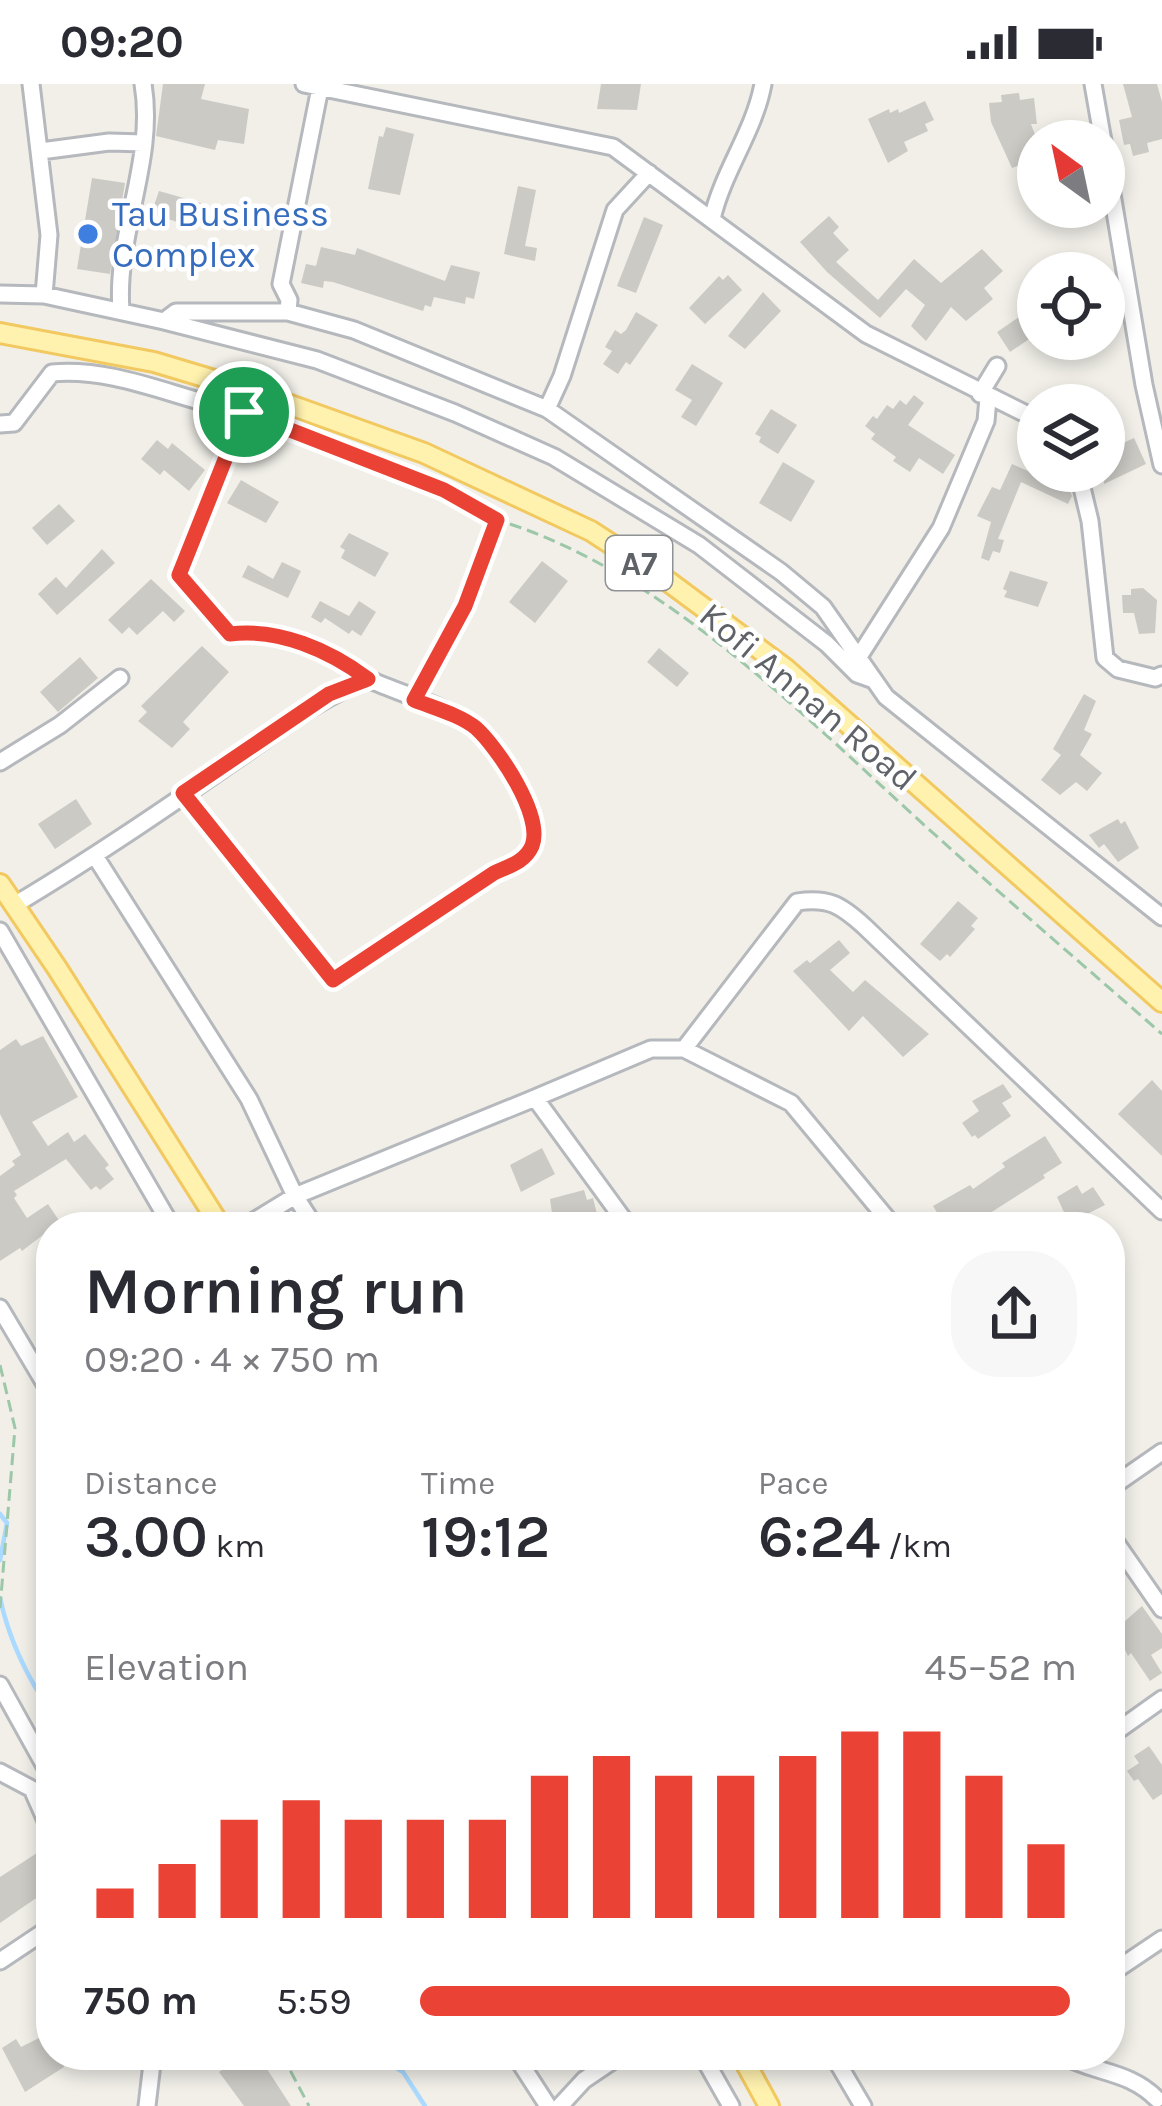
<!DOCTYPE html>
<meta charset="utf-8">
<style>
:root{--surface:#fff;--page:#f7f7f7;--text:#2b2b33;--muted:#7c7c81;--accent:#ea4335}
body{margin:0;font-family:Karla,sans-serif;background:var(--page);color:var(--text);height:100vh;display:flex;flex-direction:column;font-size:45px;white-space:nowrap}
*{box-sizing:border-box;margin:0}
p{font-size:39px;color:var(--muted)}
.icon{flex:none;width:66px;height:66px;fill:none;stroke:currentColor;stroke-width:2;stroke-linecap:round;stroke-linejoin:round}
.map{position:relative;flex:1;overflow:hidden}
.drawer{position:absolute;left:36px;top:1128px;width:1089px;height:858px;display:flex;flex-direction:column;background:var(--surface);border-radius:48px;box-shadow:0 6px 18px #0003}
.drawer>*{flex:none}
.needle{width:78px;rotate:327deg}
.tools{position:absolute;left:1017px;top:36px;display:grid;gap:24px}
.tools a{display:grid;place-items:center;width:108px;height:108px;border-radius:50%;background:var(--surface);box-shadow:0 6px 18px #0003;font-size:60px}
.pin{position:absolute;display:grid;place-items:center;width:102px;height:102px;color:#fff;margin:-51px;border:6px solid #fff;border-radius:50%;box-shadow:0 3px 12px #0007}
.round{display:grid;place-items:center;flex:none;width:126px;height:126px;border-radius:48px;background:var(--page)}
.summary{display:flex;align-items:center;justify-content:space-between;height:204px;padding:0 48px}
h1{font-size:66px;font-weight:600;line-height:90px}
.stats{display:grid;grid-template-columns:repeat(3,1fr);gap:18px;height:204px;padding:12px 48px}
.stats div{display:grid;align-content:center}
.stats b{font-size:60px;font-weight:600}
.stats small{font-size:33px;font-weight:400}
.stats p{font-size:33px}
.chart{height:336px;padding:24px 48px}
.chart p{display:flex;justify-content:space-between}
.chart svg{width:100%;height:216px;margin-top:12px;stroke:var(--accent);stroke-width:6}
ul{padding:0 48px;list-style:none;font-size:39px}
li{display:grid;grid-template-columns:192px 144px 1fr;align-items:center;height:90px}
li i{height:30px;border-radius:15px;background:var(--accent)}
.status{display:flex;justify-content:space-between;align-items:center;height:84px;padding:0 60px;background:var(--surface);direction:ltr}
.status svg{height:33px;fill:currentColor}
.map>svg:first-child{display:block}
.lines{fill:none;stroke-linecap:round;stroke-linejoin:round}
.stream{stroke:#aadaff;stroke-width:4.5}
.building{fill:#cccac5}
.minor-casing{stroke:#b5b8bc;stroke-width:21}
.major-casing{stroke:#f2c960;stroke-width:24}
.path{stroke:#9cc7a9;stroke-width:3;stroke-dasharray:12 6;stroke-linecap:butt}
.minor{stroke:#fff;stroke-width:15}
.major{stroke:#fff2af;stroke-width:18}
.route-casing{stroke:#fff;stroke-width:24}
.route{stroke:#ea4335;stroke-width:15}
.shop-dot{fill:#3f7fe0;stroke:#fff;stroke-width:4.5}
.labels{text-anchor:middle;stroke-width:9;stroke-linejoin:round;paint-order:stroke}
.shield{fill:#fff;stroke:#8f9295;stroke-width:3}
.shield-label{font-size:33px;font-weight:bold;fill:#5f6368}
.shop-label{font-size:36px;fill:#366cbe;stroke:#fff;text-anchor:start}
.street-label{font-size:36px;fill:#5f6368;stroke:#fff}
</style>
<div class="status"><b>09:20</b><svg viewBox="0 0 49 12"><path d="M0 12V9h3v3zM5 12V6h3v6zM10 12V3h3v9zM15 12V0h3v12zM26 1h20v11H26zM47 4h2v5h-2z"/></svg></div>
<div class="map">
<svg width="1162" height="2022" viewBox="0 0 1162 2022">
<rect width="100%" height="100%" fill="#f1efe8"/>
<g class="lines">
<path class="stream" d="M0,1430l7,9 -7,37
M0,1514c9,42 27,79 51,114
M376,1971l27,17 22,34"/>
</g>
<path class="building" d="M163,0h42l-4,15 48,10 -5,35 -26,-4 -3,10 -59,-14z
M601,0h40l-4,26 -40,-1z
M1123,0h34l5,18v37l-15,4 2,9 -16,4 -3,-12 -6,1 -5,-25 13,-3z
M1019,9l1,7 14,-2 3,26h-6l7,19v15l-26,10 -21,-46 -2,-19 13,-1 -1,-7z
M925,17l9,19 -9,4 3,7 -24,11 4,9 -20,12 -20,-44 21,-10 1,4 8,-4 1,4z
M386,43l28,7 -14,61 -32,-6 11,-53 4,1z
M92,94l33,5 -15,91 -33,-5z
M518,102l18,4 -11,56 12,2 -2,13 -31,-7z
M159,107l42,12 -7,24 -43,-13z
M829,132l10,11 -6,6 16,17 -13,12 42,38 36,-41 27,24 41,-34 21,22 -19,17 9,11 -27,22 -15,-14 -25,34 -15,-15 14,-21 -19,-16 -26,29 -53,-46 -27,-30z
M644,133l19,8 -27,68 -19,-7z
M321,163l34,8 2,-7 88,33 6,-16 29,7 -6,27 -8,-2 -1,7 -31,-7 -3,10 -6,-2 -2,6 -90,-29 -9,-1 -1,7 -22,-5 5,-19 10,2z
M728,191l14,15 -37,34 -16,-16 30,-32 4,4z
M763,208l18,19 -36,38 -17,-13z
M1038,220v29l-28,19 -13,-20z
M636,228l22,13 -28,40 -4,-3 -8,12 -15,-10 9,-13 -7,-4 10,-17 6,4 5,-4z
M692,280l31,19 -27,43 -15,-9 11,-17 -17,-10z
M1104,310l19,49 11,-5 12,26 -42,20z
M914,311l10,8 -16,22 47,30 -12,19 -24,-16 -9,14 -17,-11 3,-4 -25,-18 4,-5 -10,-8 8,-10 4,3 10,-14 6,4 7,-9 6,5z
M771,325l26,16 -19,29 -19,-12 2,-5 -6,-3z
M157,356l11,9 4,-6 33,27 -16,21 -25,-21 -4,5 -19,-16z
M783,378l32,19 -24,41 -32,-19z
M1012,380l58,26 2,6 -4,8 -47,-22 -23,57 6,1 -4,13 -7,-2 -4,10 -8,-3 10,-36 -14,-6 15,-29 8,3z
M241,396l38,22 -13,21 -39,-20z
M59,420l16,17 -28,24 -15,-17z
M349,449l40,20 -14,24 -34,-19 4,-8 -5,-3z
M102,465l13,14 -58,52 -19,-21 18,-17 10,11z
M542,477l26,20 -33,42 -26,-21z
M282,478l19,9 -13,27 -46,-21 6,-12 25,14z
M1010,487l38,11 -10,25 -34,-10 3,-6 -4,-2z
M151,495l34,32 -11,11 -11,-11 -26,24 -8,-8 -7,7 -14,-14z
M1143,504l14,12 -2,33 -16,1 -5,-21h-11l-1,-18h9v-6z
M320,517l29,15 10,-15 17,11 -15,24 -9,-6 -3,4 -24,-16 -4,5 -10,-6z
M202,562l27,26 -46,50 7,7 -18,19 -34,-27 9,-9 -6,-6z
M659,564l30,25 -12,14 -30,-25z
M80,573l18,21 -40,34 -18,-20z
M1084,610l12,7 -12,29 8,4 -12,21 22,18 -15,18 -11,-9 -16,13 -19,-15 20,-25 -8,-6z
M76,715l16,25 -37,25 -17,-25z
M1118,735l3,5 4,-3 14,27 -21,14 -14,-18 -5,4 -10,-13z
M958,817l20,17 -7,8 4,3 -25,28 -3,-3 -7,7 -20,-17z
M839,856l11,13 -20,17 23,22 12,-12 64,54 -26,23 -40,-41 -14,15 -56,-60 14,-11 3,3z
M43,952l35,61 -46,25 16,24 20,-14 6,10 11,-8 24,31 -4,3 9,11 -14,11 -4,-4 -5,4 -25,-31 -52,32 3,4 -3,3 13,20 21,-14 12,18 -38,29 -2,-3 -20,13v-85l15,-11 -3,-4 9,-6 -21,-41v-64l16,-11 5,7z
M1152,996l10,11v65l-44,-42z
M1003,1000l9,13 -10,6 9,13 -33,23 -3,-4 -3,2 -10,-14 17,-12 -7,-10z
M1045,1052l17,27 -19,12 2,3 -77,49h-11l-8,-13 -8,5 -8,-13 37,-21 3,4 32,-22 -3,-4z
M542,1064l13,26 -34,18 -11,-27z
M1077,1101l5,9 11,-7 12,18 -36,18 -12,-26z
M584,1106l3,10 6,-2 5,20 -44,9 -4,-28z
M1142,1522l20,28v14l-11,7 11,18 -12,8 -19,-28 -3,3 -13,-26z
M1149,1662l13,19v29l-9,6 -15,-21 -4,2 -7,-10 12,-8 -5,-7z
M37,1769l14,22v5l-10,6 4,6 -45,31v-46z
M45,1951l2,4 4,-2v18h9l4,12 -39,25 -23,-44 14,-9 5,8z
M244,1971h43l-20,14 24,37h-47l-25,-34z"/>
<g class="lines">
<defs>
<path id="minor" d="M31,0l18,151 -5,60
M304,0l309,63 253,187 172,86
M1093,0l10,57
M1104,62l40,239 18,80
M41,67l68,-9 35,1
M712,135c11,-48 42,-87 51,-135
M0,210l44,1 120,26 12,-9h112l66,18 193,79 234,163 42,35 63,90 276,220
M121,226c-6,-76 35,-150 22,-226
M288,228l1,-12 -8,-16 39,-196
M164,237l153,39 138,53 99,44 145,88 128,99 30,30 17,6
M980,310l17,-28
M547,325l15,-33 53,-166 34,-37
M244,328l200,77 53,31 -32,86 -51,94
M0,340l14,-1 38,-50c66,-6 129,28 192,39l-65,163 51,59c49,-6 99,16 138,45
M1078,387l12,50 15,137 13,11 37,9 7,-3
M860,571l81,-127 45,-107 2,-23
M0,678l60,-37 60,-47
M95,772l154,243 46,97 20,31
M16,820c82,-49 162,-104 241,-159 37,-26 68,-49 111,-66 33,15 75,26 104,46 25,18 73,92 59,122 -7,15 -23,19 -37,26l-161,107 -150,-188
M0,847l172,296
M684,965l113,-147c31,-5 44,3 67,24l298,285
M535,1014l116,-49h33l107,54 103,124
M244,1143l51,-31 240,-98 94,129
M0,1224l51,86
M1110,1404l52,-36
M1110,1450l52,75
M0,1601l51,92
M1110,1652l52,-37
M0,1688l32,17 19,43
M0,1877l51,-34
M1110,1890l52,-35
M515,1971l33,51
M702,1971l29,51
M833,1971l30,51
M1062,1971c34,19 66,15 95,44
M147,2022l6,-51
M560,2022l24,-26 37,-25"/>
<path id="major" d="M0,249l154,29 100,30 170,61 167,78 78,51 117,87 376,333
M0,800l57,84 164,259
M741,1971l28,51"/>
</defs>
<use href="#minor" class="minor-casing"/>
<use href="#major" class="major-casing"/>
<path class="path" d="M510,440c165,55 304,203 432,317 72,65 147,129 220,193
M0,1281l15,63 -15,180
M282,1971l27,51"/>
<use href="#minor" class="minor"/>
<use href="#major" class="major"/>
</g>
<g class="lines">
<defs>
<path id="route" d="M244,328l200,78 53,30 -32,86 -51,94c20,8 46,15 62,28 22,20 68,88 56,118 -7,16 -23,20 -38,27l-161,107 -150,-187 146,-99 39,-15c-39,-29 -89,-51 -138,-45l-51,-59z"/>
</defs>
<use href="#route" class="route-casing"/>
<use href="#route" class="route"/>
</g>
<circle class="shop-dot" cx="88" cy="150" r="12"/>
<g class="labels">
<rect class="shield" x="606" y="452" width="66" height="54" rx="9"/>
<g class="shield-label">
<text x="639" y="491">A7</text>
</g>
<g class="shop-label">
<text x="112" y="142">Tau Business<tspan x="112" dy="41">Complex</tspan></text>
</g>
<g class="street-label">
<text transform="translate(809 612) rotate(40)" y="13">Kofi Annan Road</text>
</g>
</g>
</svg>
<div class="tools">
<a><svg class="needle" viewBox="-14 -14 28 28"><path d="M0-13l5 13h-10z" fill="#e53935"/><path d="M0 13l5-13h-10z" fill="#7c7c81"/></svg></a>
<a><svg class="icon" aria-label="locate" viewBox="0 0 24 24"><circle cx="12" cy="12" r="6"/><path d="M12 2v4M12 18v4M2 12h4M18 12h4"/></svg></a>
<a><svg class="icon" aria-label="layers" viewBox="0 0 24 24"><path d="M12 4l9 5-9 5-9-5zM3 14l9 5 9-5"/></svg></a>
</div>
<div class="pin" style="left:244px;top:328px;background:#1e9e55"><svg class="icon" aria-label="arrive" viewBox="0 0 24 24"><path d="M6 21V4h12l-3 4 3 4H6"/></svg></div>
<section class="drawer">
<div class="summary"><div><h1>Morning run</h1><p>09:20 · 4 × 750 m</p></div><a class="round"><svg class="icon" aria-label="share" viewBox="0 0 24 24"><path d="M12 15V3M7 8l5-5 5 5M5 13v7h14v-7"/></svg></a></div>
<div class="stats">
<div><p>Distance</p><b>3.00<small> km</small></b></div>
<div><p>Time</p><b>19:12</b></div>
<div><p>Pace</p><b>6:24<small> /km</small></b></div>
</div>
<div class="chart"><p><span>Elevation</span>45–52 m</p>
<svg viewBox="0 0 160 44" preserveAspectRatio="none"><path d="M5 44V38M15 44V33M25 44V24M35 44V20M45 44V24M55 44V24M65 44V24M75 44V15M85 44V11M95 44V15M105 44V15M115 44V11M125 44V6M135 44V6M145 44V15M155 44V29"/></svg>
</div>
<ul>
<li><b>750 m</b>5:59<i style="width:99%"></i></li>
</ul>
</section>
</div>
